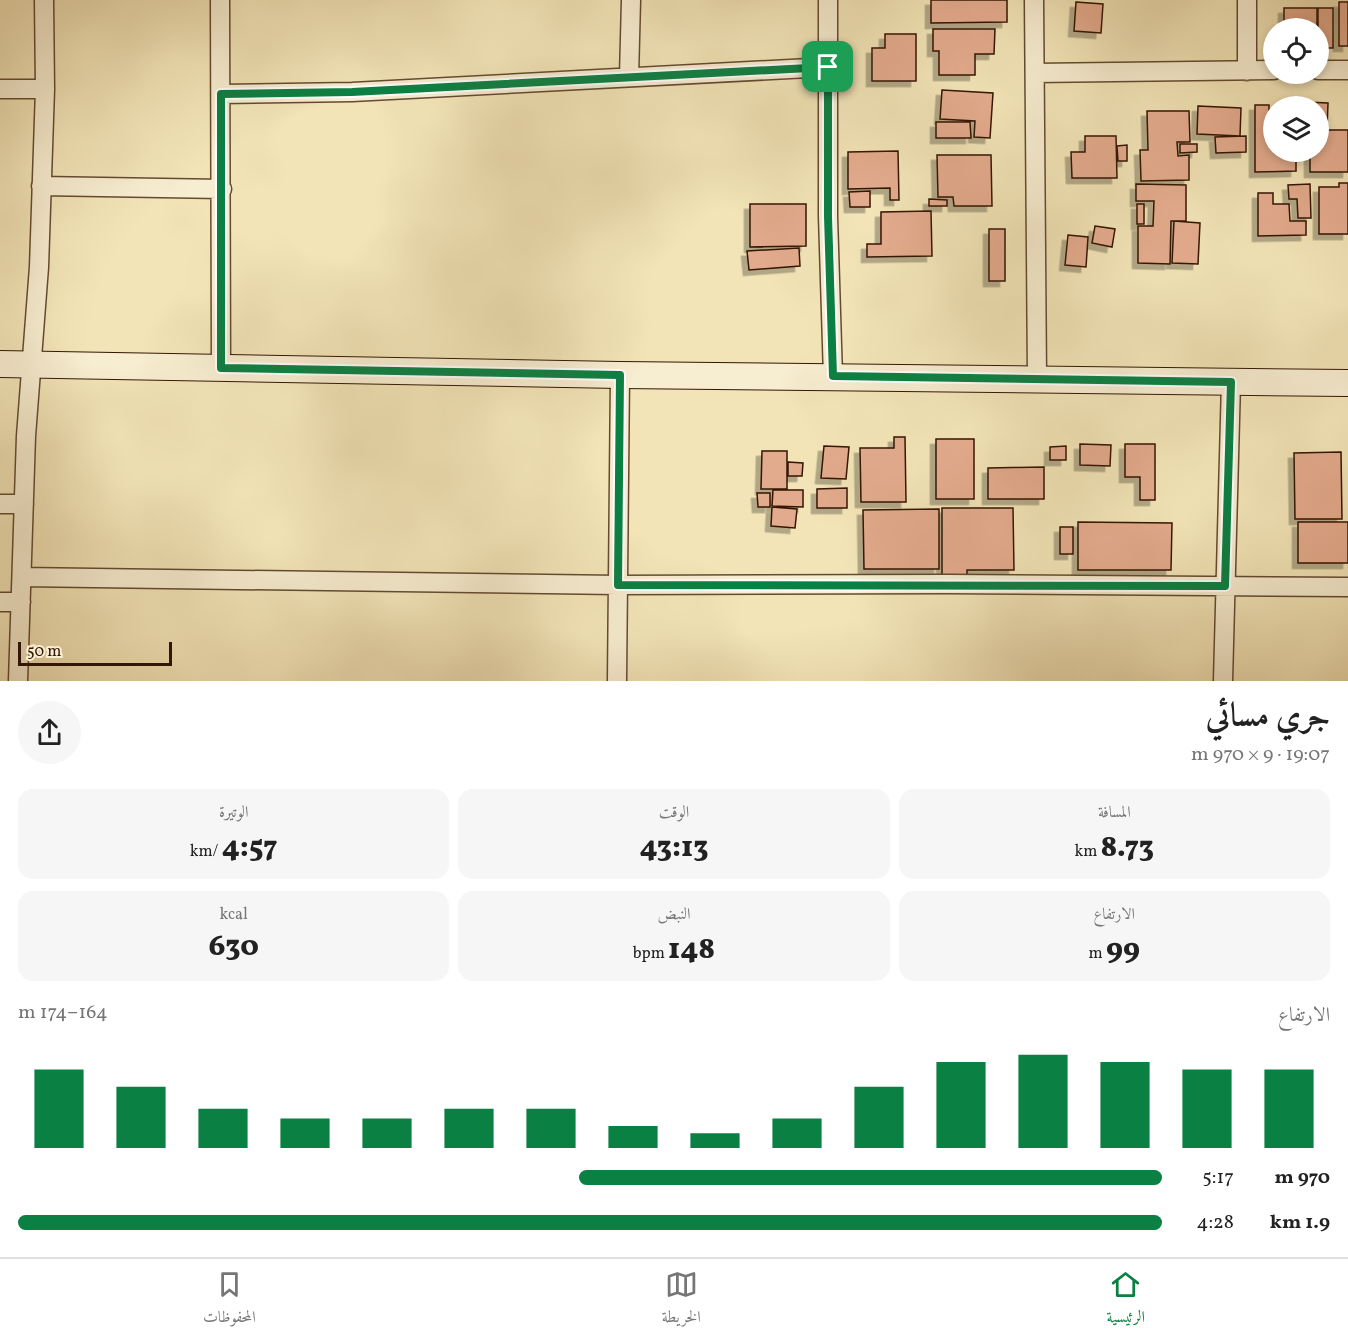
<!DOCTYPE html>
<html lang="ar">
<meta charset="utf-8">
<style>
:root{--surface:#fff;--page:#f6f6f6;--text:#222;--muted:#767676;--line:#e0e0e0;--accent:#0b8043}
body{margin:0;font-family:Vollkorn,Amiri,serif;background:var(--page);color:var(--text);direction:rtl;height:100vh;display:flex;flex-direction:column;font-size:22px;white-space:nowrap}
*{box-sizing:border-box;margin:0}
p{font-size:20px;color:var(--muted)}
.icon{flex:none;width:33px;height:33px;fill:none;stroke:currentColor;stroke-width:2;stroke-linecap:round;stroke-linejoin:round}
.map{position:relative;height:681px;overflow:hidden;direction:ltr}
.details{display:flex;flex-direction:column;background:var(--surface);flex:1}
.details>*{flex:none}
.tools{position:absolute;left:1263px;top:18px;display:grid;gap:12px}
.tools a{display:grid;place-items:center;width:66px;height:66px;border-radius:50%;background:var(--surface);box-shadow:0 3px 9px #0003;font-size:30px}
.scale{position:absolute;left:18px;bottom:15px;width:154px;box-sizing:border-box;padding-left:6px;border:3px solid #341604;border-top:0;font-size:16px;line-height:21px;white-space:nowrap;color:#341604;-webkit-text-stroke:4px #f7edd0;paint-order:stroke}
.pin{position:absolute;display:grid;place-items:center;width:51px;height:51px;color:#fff;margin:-26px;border-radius:12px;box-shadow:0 3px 9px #0006}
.round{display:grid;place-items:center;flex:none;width:63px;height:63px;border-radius:32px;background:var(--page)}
.head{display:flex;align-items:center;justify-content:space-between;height:102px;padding:0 18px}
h1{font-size:33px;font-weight:800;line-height:45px}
.stats{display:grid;grid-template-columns:repeat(3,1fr);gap:9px;height:102px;padding:6px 18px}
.stats div{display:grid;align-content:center;border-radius:15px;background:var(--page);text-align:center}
.stats b{font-size:30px;font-weight:800}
.stats small{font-size:16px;font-weight:400}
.stats p{font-size:16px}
.chart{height:168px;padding:12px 18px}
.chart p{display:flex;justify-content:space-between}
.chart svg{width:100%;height:108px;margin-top:6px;stroke:var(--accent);stroke-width:6}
ul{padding:0 18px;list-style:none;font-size:20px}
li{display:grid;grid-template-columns:96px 72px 1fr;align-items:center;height:45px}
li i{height:15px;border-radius:8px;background:var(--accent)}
.menu{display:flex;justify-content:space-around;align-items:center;height:84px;border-top:2px solid var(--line);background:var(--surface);font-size:16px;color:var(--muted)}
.menu a{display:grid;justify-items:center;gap:3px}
.menu .on{color:var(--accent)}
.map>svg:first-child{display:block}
.building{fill:#e3ab8d;stroke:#341604;stroke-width:1.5;filter:url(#shadow)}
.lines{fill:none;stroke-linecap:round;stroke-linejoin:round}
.street-casing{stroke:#644a31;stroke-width:21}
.secondary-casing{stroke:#341604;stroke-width:28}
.street{stroke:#f7edd0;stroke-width:18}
.secondary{stroke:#f7edd0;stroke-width:26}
.route-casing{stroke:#fff;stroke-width:12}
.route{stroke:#0b8043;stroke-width:8}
</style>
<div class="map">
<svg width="1348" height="681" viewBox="0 0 1348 681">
<defs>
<filter id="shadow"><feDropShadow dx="-5.5" dy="5.5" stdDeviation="0" flood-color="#0004"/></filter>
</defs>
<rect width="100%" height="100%" fill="#f2e4b7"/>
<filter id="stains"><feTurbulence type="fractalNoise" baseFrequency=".00333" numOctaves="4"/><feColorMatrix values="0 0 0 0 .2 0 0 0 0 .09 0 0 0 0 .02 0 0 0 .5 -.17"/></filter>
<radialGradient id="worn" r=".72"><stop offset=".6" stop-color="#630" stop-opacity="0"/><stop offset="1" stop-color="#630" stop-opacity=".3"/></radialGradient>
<path class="building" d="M931,0h76v22l-76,1z
M1076,2l27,2 -2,29 -27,-2z
M1339,2h9v44h-9z
M1284,8h33v20h-33z
M1318,8h15v40h-15z
M933,29h62l-1,25h-19v21h-36v-24h-6z
M885,34h31v47h-44v-33h13z
M942,90l51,3 -3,45 -16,-1 1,-16 -35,-2z
M1305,102l23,1 -1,27h-9v-24h-13z
M1255,105h14v16h5v31h22v19l-41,1z
M1198,106l43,2 -1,28 -43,-2z
M1147,111h42l1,31h-13l1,14 11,-1v25l-48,1 -1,-31h8z
M936,122h34l1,16h-35z
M1318,130h30v42h-38v-20h8z
M1085,136h31l1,42h-45l-1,-26h14z
M1246,136v16l-30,1 -1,-16z
M1180,144h17v8l-17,1z
M1127,145v16h-9l-1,-15z
M898,151l1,49h-9v-12l-42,1v-37z
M937,155h54l1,51h-38l-1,-9h-15z
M1339,183h9v51h-29v-47h20z
M1136,184l50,1v36h-15l-1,43 -32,-1v-37h15l1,-25h-18z
M1310,184l1,34h-13l-1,-19h-8l-1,-14z
M870,191v16h-20l-1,-15z
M1258,193h15v11h16l1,17h16v14l-48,1z
M929,199l18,1v6h-18z
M750,204h56v42l-56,1z
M1137,204h7v20h-7z
M931,211l1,45 -65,1v-13h14v-32z
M1174,221l26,2 -2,41 -26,-1z
M1095,226l20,3 -3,18 -20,-4z
M989,229h16v52h-16z
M1068,235l20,2 -2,30 -21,-2z
M799,248l1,18 -51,4 -2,-19z
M894,437h11l1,65h-45l-1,-54h34z
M936,439h38v60h-38z
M1080,444l31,1 -1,21 -30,-1z
M1125,444h30v56h-15v-23h-15z
M824,446l25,1 -3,32 -25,-1z
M1066,446v14h-16v-13z
M762,451h25v38h-26z
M1341,452l1,67h-47l-1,-66z
M788,462l15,1 -1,13h-14z
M1044,467v32h-56v-31z
M847,488v20h-30v-19z
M773,490h30v17l-31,-1z
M757,493h13v14h-12z
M772,507l25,2 -2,19 -24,-2z
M942,508h71l1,62h-47v9h-25z
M939,509v60h-75l-1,-59z
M1078,522l94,1 -1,47h-93z
M1298,522h50v41h-50z
M1060,527h13v27h-13z"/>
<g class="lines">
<defs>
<path id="street" d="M220,0l1,368
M828,0v216l5,161
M1034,0l3,379
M1318,70h30
M1247,71v-71
M1035,73l239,-3
M629,77l2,-77
M0,89h45
M221,94l131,-2 476,-25
M41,186l181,3
M0,504h24
M22,577l596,8 329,-1 401,3
M0,602h21
M18,681l8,-245 13,-169 6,-178 -1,-89
M617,681l3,-306
M1223,681l8,-299"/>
<path id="secondary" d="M0,364l620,11 728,8"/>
</defs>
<use href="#street" class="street-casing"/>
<use href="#secondary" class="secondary-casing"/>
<use href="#street" class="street"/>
<use href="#secondary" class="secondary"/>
</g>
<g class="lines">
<defs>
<path id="route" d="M828,67v149l5,160 398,6 -6,204 -607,-1 2,-210 -399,-7v-274l131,-2z"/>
</defs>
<use href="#route" class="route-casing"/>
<use href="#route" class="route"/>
</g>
<rect width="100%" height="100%" filter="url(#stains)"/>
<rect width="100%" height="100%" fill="url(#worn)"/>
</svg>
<div class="tools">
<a><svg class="icon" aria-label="locate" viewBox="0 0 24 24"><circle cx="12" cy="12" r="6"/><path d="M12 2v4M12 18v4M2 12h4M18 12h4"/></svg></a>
<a><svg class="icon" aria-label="layers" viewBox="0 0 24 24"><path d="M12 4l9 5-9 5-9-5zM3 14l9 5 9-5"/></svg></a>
</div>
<div class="scale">50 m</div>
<div class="pin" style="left:828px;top:67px;background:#1e9e55"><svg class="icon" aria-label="arrive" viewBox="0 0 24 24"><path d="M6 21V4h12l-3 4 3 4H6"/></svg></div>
</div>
<section class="details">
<div class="head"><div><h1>جري مسائي</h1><p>19:07 · 9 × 970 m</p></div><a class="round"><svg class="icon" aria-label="share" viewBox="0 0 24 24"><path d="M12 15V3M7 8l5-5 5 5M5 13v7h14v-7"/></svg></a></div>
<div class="stats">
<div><p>المسافة</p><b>8.73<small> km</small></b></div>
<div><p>الوقت</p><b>43:13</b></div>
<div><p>الوتيرة</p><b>4:57<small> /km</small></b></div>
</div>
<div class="stats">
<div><p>الارتفاع</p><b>99<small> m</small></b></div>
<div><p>النبض</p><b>148<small> bpm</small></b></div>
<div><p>kcal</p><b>630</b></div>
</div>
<div class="chart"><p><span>الارتفاع</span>164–174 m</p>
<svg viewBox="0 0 160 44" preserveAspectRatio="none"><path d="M5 44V12M15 44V19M25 44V28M35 44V32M45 44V32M55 44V28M65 44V28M75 44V35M85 44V38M95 44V32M105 44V19M115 44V9M125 44V6M135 44V9M145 44V12M155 44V12"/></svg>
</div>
<ul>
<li><b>970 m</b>5:17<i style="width:51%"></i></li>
<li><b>1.9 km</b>4:28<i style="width:100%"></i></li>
</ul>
</section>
<nav class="menu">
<a class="on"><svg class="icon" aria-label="home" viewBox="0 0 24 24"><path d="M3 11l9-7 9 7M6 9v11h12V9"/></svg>الرئيسية</a>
<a><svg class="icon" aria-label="map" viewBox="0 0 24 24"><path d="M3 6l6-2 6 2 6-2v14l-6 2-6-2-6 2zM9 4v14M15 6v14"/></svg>الخريطة</a>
<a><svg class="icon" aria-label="saved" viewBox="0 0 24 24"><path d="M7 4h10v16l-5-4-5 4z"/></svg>المحفوظات</a>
</nav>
